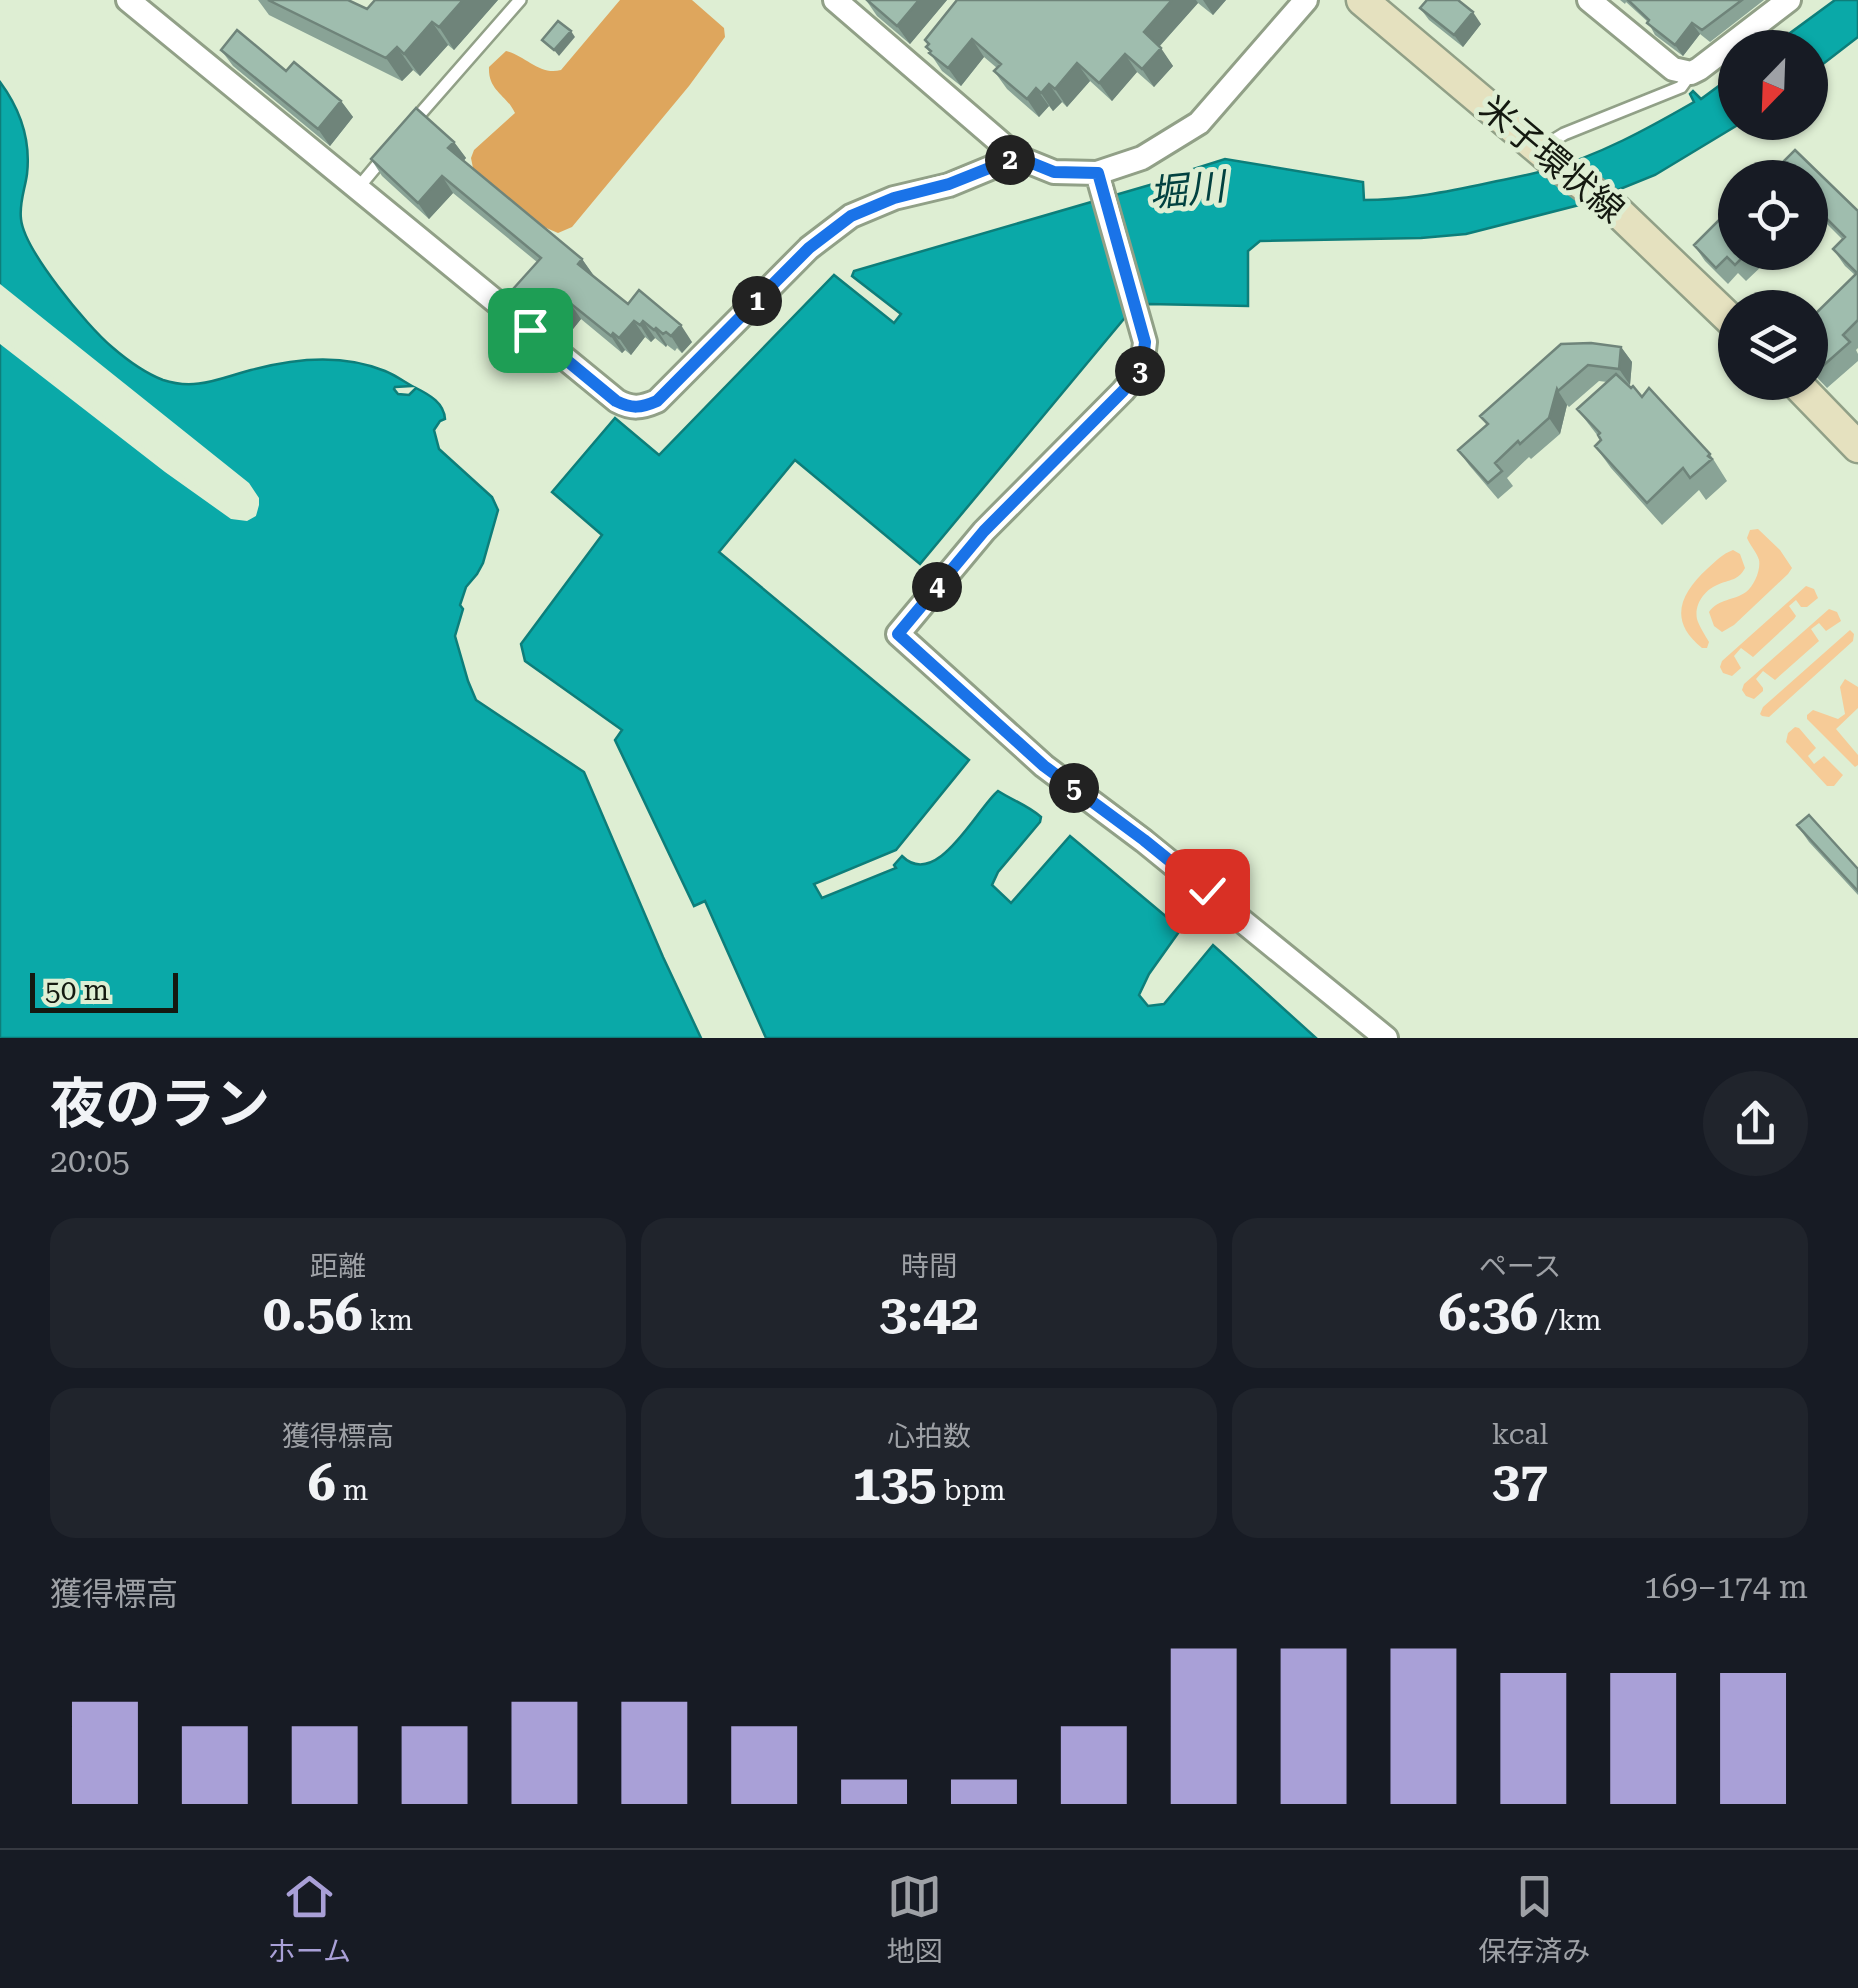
<!DOCTYPE html>
<html lang="ja">
<meta charset="utf-8">
<style>
:root{--surface:#171b24;--page:#20242c;--text:#f1f3f6;--muted:#9ea1a6;--line:#363941;--accent:#a9a0d7}
body{margin:0;font-family:"Roboto Serif","Noto Sans JP",serif;background:var(--page);color:var(--text);height:100vh;display:flex;flex-direction:column;font-size:38px;white-space:nowrap}
*{box-sizing:border-box;margin:0}
p{font-size:32px;color:var(--muted)}
.icon{flex:none;width:55px;height:55px;fill:none;stroke:currentColor;stroke-width:2;stroke-linecap:round;stroke-linejoin:round}
.map{position:relative;height:1038px;overflow:hidden}
.sheet{display:flex;flex-direction:column;background:var(--surface);flex:1}
.sheet>*{flex:none}
.needle{width:65px;rotate:203deg}
.tools{position:absolute;left:1718px;top:30px;display:grid;gap:20px}
.tools a{display:grid;place-items:center;width:110px;height:110px;border-radius:50%;background:var(--surface);box-shadow:0 2px 8px #0004;font-size:50px}
.scale{position:absolute;left:30px;bottom:25px;width:148px;box-sizing:border-box;padding-left:10px;border:5px solid #141910;border-top:0;font-size:28px;line-height:35px;white-space:nowrap;color:#141910;-webkit-text-stroke:8px #deeed3;paint-order:stroke}
.pin{position:absolute;display:grid;place-items:center;width:85px;height:85px;color:#fff;margin:-42px;border-radius:20px;box-shadow:0 5px 15px #0006}
.km{position:absolute;width:50px;height:50px;margin:-25px;border-radius:50%;background:#222;color:#fff;font-size:28px;line-height:50px;text-align:center}
.round{display:grid;place-items:center;flex:none;width:105px;height:105px;border-radius:52px;background:var(--page)}
.overview{display:flex;align-items:center;justify-content:space-between;height:170px;padding:0 50px}
h1{font-size:55px;font-weight:700;line-height:75px}
.stats{display:grid;grid-template-columns:repeat(3,1fr);gap:15px;height:170px;padding:10px 50px}
.stats div{display:grid;align-content:center;border-radius:25px;background:var(--page);text-align:center}
.stats b{font-size:50px;font-weight:700}
.stats small{font-size:28px;font-weight:400}
.stats p{font-size:28px}
.chart{height:280px;padding:20px 50px}
.chart p{display:flex;justify-content:space-between}
.chart svg{width:100%;height:180px;margin-top:10px;stroke:var(--accent);stroke-width:6}
.menu{display:flex;justify-content:space-around;align-items:center;height:140px;border-top:2px solid var(--line);background:var(--surface);font-size:28px;color:var(--muted)}
.menu a{display:grid;justify-items:center;gap:5px}
.menu .selected{color:var(--accent)}
.map>svg:first-child{display:block}
.green{fill:#f6cb97}
.forest{fill:#dea65d}
.water{fill:#0aa9a8;stroke:#0d7e7a;stroke-width:2.5}
.pier{fill:#deeed3}
.lines{fill:none;stroke-linecap:round;stroke-linejoin:round}
.service-casing{stroke:#91a087;stroke-width:16}
.minor-casing{stroke:#91a087;stroke-width:28}
.secondary-casing{stroke:#91a087;stroke-width:35}
.service{stroke:#fff;stroke-width:11}
.minor{stroke:#fff;stroke-width:22}
.secondary{stroke:#e5e1bf;stroke-width:30}
.wall{fill:#89a396}
.shaded-wall{fill:#6f847a}
.building{fill:#9fbdae;stroke:#6f847a;stroke-width:2.5}
.route-casing{stroke:#fff;stroke-width:20}
.route{stroke:#1a73e8;stroke-width:12}
.labels{text-anchor:middle;stroke-width:10;stroke-linejoin:round;paint-order:stroke}
.street-label{font-size:35px;fill:#141910;stroke:#deeed3}
.water-label{font-size:38px;font-style:italic;fill:#024140;stroke:#deeed3}
</style>
<div class="map">
<svg width="1858" height="1038" viewBox="0 0 1858 1038">
<rect width="100%" height="100%" fill="#deeed3"/>
<path class="green" d="M1758,529l22,21 12,18 -4,6 -54,51 -12,7 -8,-6 -5,-14c10,-14 25,-11 37,-20 8,-6 15,-22 13,-32 -2,-7 -9,-15 -12,-22l3,-8z
M1733,550l7,4 5,14c-7,13 -15,11 -28,17 -12,5 -23,19 -20,34 2,7 8,16 12,23l-2,6h-5c-34,-27 -22,-54 5,-79 9,-8 15,-15 26,-19z
M1806,586l8,3 4,9 -11,9h-6l-5,-7 -7,6 7,10 -2,3 -41,38 -12,-9 -7,8 7,12 -9,8 -9,-3 -3,-6 2,-6z
M1829,609l8,3 4,9 -15,10 -7,-8 -8,6 8,12 -44,39 -12,-9 -7,8 7,9v3l-9,8 -8,-3 -4,-6 2,-6z
M1850,630l4,4 -1,7 -84,76 -7,-1 -2,-2 3,-7z
M1845,679l13,8v21l-22,21 22,26v10l-3,2 -48,-48v-4l6,-5 25,9 7,-5 -5,-27z
M1795,727l4,1 17,20 -8,8 6,8 10,-8 19,19 -9,11h-7l-41,-44 2,-9z"/>
<path class="forest" d="M620,0h72l32,28 1,9 -36,49 -117,141 -14,6 -14,-6 -71,-59 -2,-10 3,-8 41,-37c-9,-19 -27,-22 -26,-46l17,-16c20,5 34,25 55,19z"/>
<path class="water" d="M1835,0h23v37l-48,37v-26l-39,-1z
M1735,74v48l6,1 -86,52 -72,29 -117,30 -45,4 -161,3 -12,10v55l-100,-2 -20,10 -208,250 -125,-104 -76,92 250,208 -73,90 -82,34 8,14 74,-30 -2,-3 8,-9c35,35 75,-48 96,-65 14,9 31,15 43,26l-1,5 -42,50 -6,13 19,18 59,-67 111,93 -32,45 -10,21 9,11 16,-2 49,-59 103,93h-550l-61,-137 -11,5 -79,-166 7,-10 -97,-69 -4,-17 81,-109 -50,-43 63,-74 44,37 175,-180 60,48 7,-9 -49,-38 2,-5 313,-91 1,-3 57,-18 138,23 1,18c40,0 76,-7 115,-15 22,-5 46,-9 68,-15 53,-15 100,-41 147,-68l-4,-8 3,-3 8,8z
M0,82c20,27 31,57 27,92 -2,15 -8,29 -6,45 3,31 66,107 91,128 15,13 33,26 51,33 33,11 57,-2 88,-10 44,-12 91,-17 134,1 10,4 18,10 27,15l-17,1 -1,2 4,5 11,1 7,-7c14,7 28,15 29,31l-5,2 -6,9 5,19 53,48 6,13 -15,53 -6,11 -11,13 -6,18 3,4 -8,27 13,45 8,19 108,72 79,185 38,81h-701v-696l232,176 23,-3 -2,-23 -253,-206z"/>
<path class="pier" d="M0,284l249,199 10,15v7l-3,11 -9,5 -16,-2 -66,-47 -165,-128v-7l169,130 65,47h12l4,-2 2,-12 -8,-12 -244,-196z"/>
<g class="lines">
<defs>
<path id="service" d="M414,121l106,-121
M1541,148l23,-14 117,-47 10,-14
M358,188l25,-30"/>
<path id="minor" d="M128,0l489,401c15,8 24,7 40,0l152,-153 42,-32 43,-18 55,-13 68,-28
M835,0l182,157 37,15 43,1 45,-15 57,-35 107,-123
M1589,0l84,69 18,4 8,-4 90,-69
M1097,173l48,169 -3,26 -19,23 -139,140 -86,103 146,132 100,75 242,197"/>
<path id="secondary" d="M1362,0l198,167 56,43 119,114
M1795,382l63,65"/>
</defs>
<use href="#service" class="service-casing"/>
<use href="#minor" class="minor-casing"/>
<use href="#secondary" class="secondary-casing"/>
<use href="#service" class="service"/>
<use href="#minor" class="minor"/>
<use href="#secondary" class="secondary"/>
</g>
<path class="wall" d="M258,0h90l19,9 8,-9h123l-44,50 -6,-5 -28,31 -7,-6 -11,11 -133,-66z
M866,0h81l-37,44 -33,-28z
M957,0h269l-13,15 -15,-12 -39,44 14,19 -19,21 -17,-15 -25,29 -22,-20 -23,26 -5,-5 -9,9 -4,-5 -10,11 -32,-28 -13,-18 3,-3 -13,-11 -23,29 -19,-15 -16,-24 2,-2 -3,-5z
M1620,0h144l-54,42 -10,-8 -17,22 -28,-21 -7,-13 -22,-20 -1,2z
M1420,8l61,16 -18,23 -34,-27z
M221,50l65,21 55,30 12,16 -23,29 -97,-80z
M454,142l12,16 -3,3 119,98 12,17 34,28 64,38 -10,11 -5,-5 -2,3 -8,-6 -1,2 -11,-9 -4,4 -6,-5 -14,18 -6,-5 -3,3 -41,-34 -16,20 -40,-33 -12,-17 24,-27 -84,-69 -24,26 -47,-43 -11,-17z
M1795,150l63,61v137l-2,2 2,4v7l-31,27 -17,-18v-51l45,-44 -10,-9 -12,-17 10,-9 -33,-33v-29h-28l-6,-9z
M1694,245l41,7h28l-3,4 5,7 -19,18 -8,-8 -10,11 -23,-23z
M1621,347l11,15 -2,23 -3,-1 83,70 17,27 -21,19 -7,-10 -37,35 -51,-57 -16,-22 6,-6 -24,-31 30,-27 -8,-1 -30,26 -2,-2 -7,29 -29,25 -2,-2 -22,21 6,8 -15,13 -29,-34 -11,-15 29,-25 -7,-9z
M1797,825l61,44v26l-49,-53z"/>
<path class="shaded-wall" d="M463,0h35l-44,50 -15,-23z
M919,0h28l-37,44 -13,-18z
M1172,0h24l2,3 -42,47 -12,-18z
M1203,0h23l-13,15z
M1473,12l8,12 -18,23 -9,-12z
M432,22l16,23 -28,31 -16,-22z
M1692,23l8,11 -17,22 -8,-11z
M571,31l4,6 -16,19 -5,-6z
M972,39l12,18 -23,29 -13,-18z
M397,47l16,23 -11,11 -16,-23z
M1161,48l12,18 -19,21 -12,-18z
M1125,54l12,18 -25,29 -13,-18z
M1077,63l13,18 -23,26 -12,-18z
M1049,84l13,18 -9,9 -12,-18z
M1036,88l13,18 -10,11 -12,-18z
M341,101l12,16 -23,29 -12,-17z
M454,142l12,16 -6,7 -12,-17z
M442,176l11,17 -24,26 -11,-16z
M582,259l12,17 -16,-12z
M570,303l11,16 -16,20 -11,-16z
M634,321l11,16 -14,18 -12,-17z
M643,321l12,17 -4,4 -11,-17z
M681,325l11,17 -10,11 -11,-17z
M656,328l11,17 -1,2 -12,-17z
M613,333l12,17 -3,3 -11,-17z
M1621,347l11,15 -2,23 -11,-16z
M1557,389l10,16 -7,29 -11,-16z"/>
<path class="building" d="M268,0h80l19,9 8,-9h88l-24,27 -7,-5 -28,32 -7,-7 -11,11z
M867,0h52l-22,26z
M957,0h215l-28,32 17,16 -19,21 -17,-15 -26,29 -22,-20 -22,26 -6,-5 -8,9 -5,-5 -9,11 -33,-28 7,-7 -29,-25 -24,29 -19,-15 2,-2 -5,-4 3,-3 -4,-4z
M1427,0h31l15,12 -19,23 -34,-27z
M1628,0h114l-40,30 -10,-7 -17,22 -28,-22 2,-3z
M558,21l13,10 -17,19 -12,-10z
M237,30l49,41 8,-9 47,39 -23,28 -97,-79z
M416,108l38,34 -6,6 134,111 -4,5 50,40 11,-14 42,35 -10,11 -5,-4 -3,2 -7,-6 -2,2 -11,-9 -3,4 -6,-4 -15,17 -6,-5 -2,3 -41,-33 -16,20 -41,-34 28,-31 -99,-82 -24,27 -47,-44z
M1795,150l63,61v109l-15,15 7,7 -34,30 -6,-6v-47l47,-46 -24,-24 12,-12 -35,-35v-24h-25l-9,-9z
M1735,204v48h13l-13,13 -8,-8 -11,11 -22,-23z
M1591,343l30,4 -2,22 -31,-4 -30,26 -1,-2 -8,29 -29,26 -2,-3 -23,22 7,8 -14,12 -30,-33 30,-26 -8,-8 81,-72z
M1616,374l15,14 2,-2 9,11 7,-9 61,66 -2,2 4,3 -22,19 -7,-10 -36,35 -52,-57 6,-6 -3,-5 2,-2 -23,-24z
M1809,815l49,54v22l-61,-66z"/>
<g class="lines">
<defs>
<path id="route" d="M530,330l86,71c16,8 25,7 41,0l152,-153 42,-32 43,-18 55,-14 68,-27 37,15 44,1 47,169 -3,26 -19,23 -139,140 -86,103 146,132 100,74 63,51"/>
</defs>
<use href="#route" class="route-casing"/>
<use href="#route" class="route"/>
</g>
<g class="labels">
<g class="street-label">
<text transform="translate(1552 159) rotate(40)" y="12">米子環状線</text>
</g>
<g class="water-label">
<text transform="translate(1187 190) rotate(-6)" y="13">堀川</text>
</g>
</g>
</svg>
<div class="tools">
<a><svg class="needle" viewBox="-14 -14 28 28"><path d="M0-13l5 13h-10z" fill="#e53935"/><path d="M0 13l5-13h-10z" fill="#9ea1a6"/></svg></a>
<a><svg class="icon" aria-label="locate" viewBox="0 0 24 24"><circle cx="12" cy="12" r="6"/><path d="M12 2v4M12 18v4M2 12h4M18 12h4"/></svg></a>
<a><svg class="icon" aria-label="layers" viewBox="0 0 24 24"><path d="M12 4l9 5-9 5-9-5zM3 14l9 5 9-5"/></svg></a>
</div>
<div class="scale">50 m</div>
<div class="pin" style="left:530px;top:330px;background:#1e9e55"><svg class="icon" aria-label="arrive" viewBox="0 0 24 24"><path d="M6 21V4h12l-3 4 3 4H6"/></svg></div>
<div class="pin" style="left:1207px;top:891px;background:#d93025"><svg class="icon" aria-label="check" viewBox="0 0 24 24"><path d="M5 12l5 5 9-10"/></svg></div>
<b class="km" style="left:757px;top:301px">1</b>
<b class="km" style="left:1010px;top:160px">2</b>
<b class="km" style="left:1140px;top:371px">3</b>
<b class="km" style="left:937px;top:587px">4</b>
<b class="km" style="left:1074px;top:788px">5</b>
</div>
<section class="sheet">
<div class="overview"><div><h1>夜のラン</h1><p>20:05</p></div><a class="round"><svg class="icon" aria-label="share" viewBox="0 0 24 24"><path d="M12 15V3M7 8l5-5 5 5M5 13v7h14v-7"/></svg></a></div>
<div class="stats">
<div><p>距離</p><b>0.56<small> km</small></b></div>
<div><p>時間</p><b>3:42</b></div>
<div><p>ペース</p><b>6:36<small> /km</small></b></div>
</div>
<div class="stats">
<div><p>獲得標高</p><b>6<small> m</small></b></div>
<div><p>心拍数</p><b>135<small> bpm</small></b></div>
<div><p>kcal</p><b>37</b></div>
</div>
<div class="chart"><p><span>獲得標高</span>169–174 m</p>
<svg viewBox="0 0 160 44" preserveAspectRatio="none"><path d="M5 44V19M15 44V25M25 44V25M35 44V25M45 44V19M55 44V19M65 44V25M75 44V38M85 44V38M95 44V25M105 44V6M115 44V6M125 44V6M135 44V12M145 44V12M155 44V12"/></svg>
</div>
</section>
<nav class="menu">
<a class="selected"><svg class="icon" aria-label="home" viewBox="0 0 24 24"><path d="M3 11l9-7 9 7M6 9v11h12V9"/></svg>ホーム</a>
<a><svg class="icon" aria-label="map" viewBox="0 0 24 24"><path d="M3 6l6-2 6 2 6-2v14l-6 2-6-2-6 2zM9 4v14M15 6v14"/></svg>地図</a>
<a><svg class="icon" aria-label="saved" viewBox="0 0 24 24"><path d="M7 4h10v16l-5-4-5 4z"/></svg>保存済み</a>
</nav>
